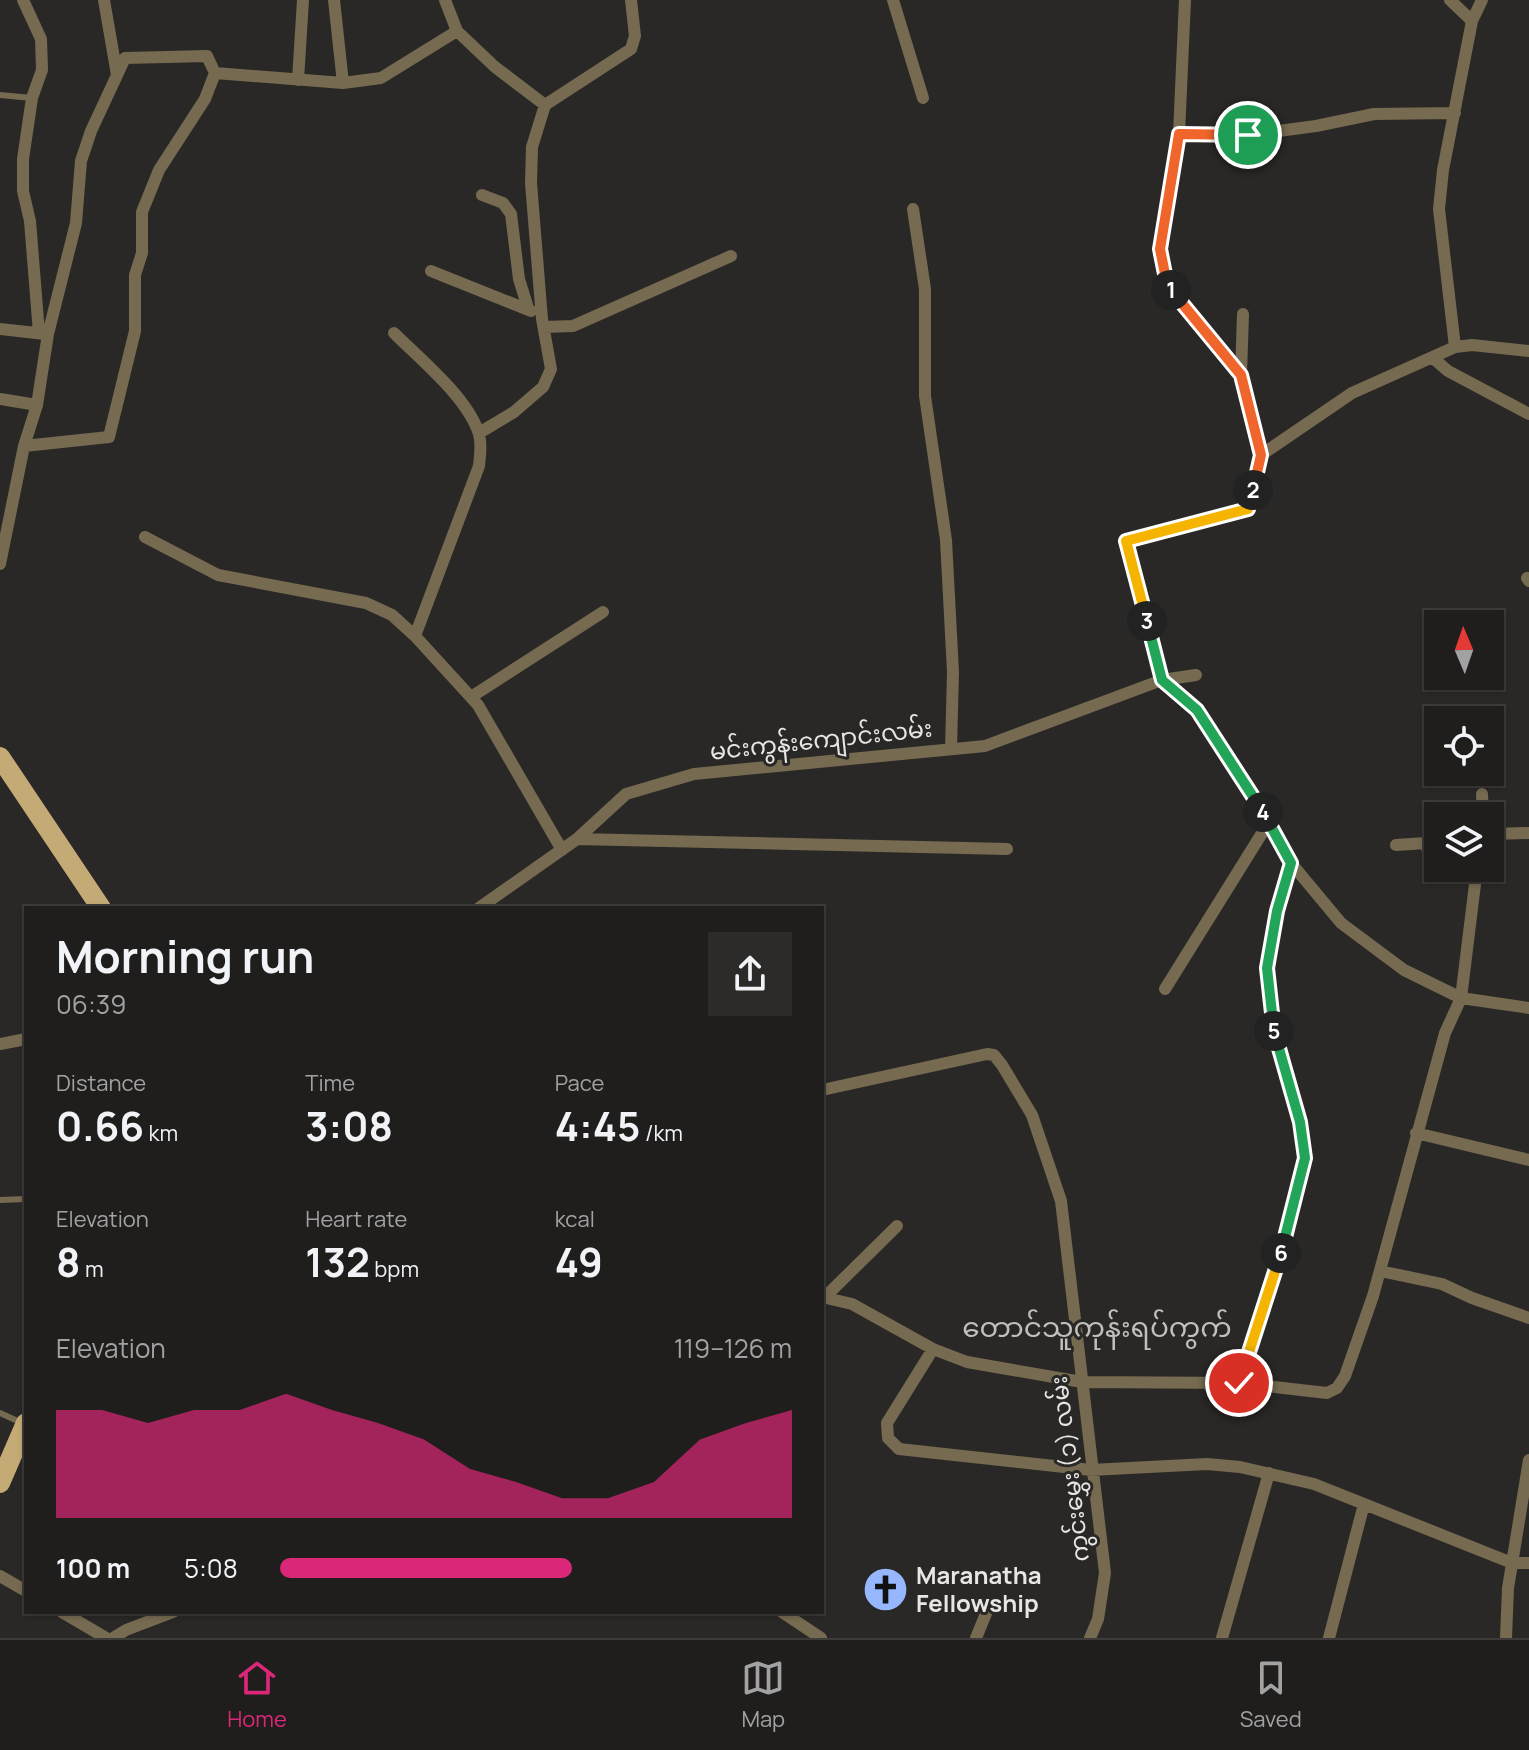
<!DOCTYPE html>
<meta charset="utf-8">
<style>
:root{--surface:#201e1c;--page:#2d2b29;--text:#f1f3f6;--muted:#a2a2a3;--line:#3d3c3b;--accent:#db2777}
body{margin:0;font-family:Manrope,"Noto Sans Myanmar",sans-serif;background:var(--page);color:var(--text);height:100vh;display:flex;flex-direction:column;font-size:30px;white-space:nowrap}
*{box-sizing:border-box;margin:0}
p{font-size:26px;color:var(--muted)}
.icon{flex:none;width:44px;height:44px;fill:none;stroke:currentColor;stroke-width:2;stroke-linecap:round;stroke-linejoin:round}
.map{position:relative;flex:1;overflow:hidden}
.side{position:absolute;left:24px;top:906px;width:800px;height:708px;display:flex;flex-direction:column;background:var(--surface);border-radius:0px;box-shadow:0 2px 6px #0004,0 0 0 2px var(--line)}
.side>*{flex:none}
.needle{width:52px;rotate:358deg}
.buttons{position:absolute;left:1424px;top:610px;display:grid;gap:16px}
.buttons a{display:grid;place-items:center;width:80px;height:80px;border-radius:0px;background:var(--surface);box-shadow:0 2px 6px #0004,0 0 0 2px var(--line);font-size:40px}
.pin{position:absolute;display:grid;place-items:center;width:68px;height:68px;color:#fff;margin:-34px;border:4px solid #fff;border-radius:50%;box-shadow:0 2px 8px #0007}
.km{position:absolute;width:40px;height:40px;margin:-20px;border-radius:50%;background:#222;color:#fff;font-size:22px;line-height:40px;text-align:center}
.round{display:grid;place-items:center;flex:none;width:84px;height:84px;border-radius:0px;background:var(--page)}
.overview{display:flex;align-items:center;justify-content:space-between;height:136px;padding:0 32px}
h1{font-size:44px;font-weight:700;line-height:60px}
.stats{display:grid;grid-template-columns:repeat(3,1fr);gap:12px;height:136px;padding:8px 32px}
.stats div{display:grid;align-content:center}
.stats b{font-size:40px;font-weight:700}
.stats small{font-size:22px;font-weight:400}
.stats p{font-size:22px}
.chart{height:224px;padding:16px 32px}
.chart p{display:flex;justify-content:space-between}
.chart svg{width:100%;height:144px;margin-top:8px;fill:var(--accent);opacity:.7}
ul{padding:0 32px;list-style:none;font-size:26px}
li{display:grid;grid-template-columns:128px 96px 1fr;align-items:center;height:60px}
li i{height:20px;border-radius:10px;background:var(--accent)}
.tabs{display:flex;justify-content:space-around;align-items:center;height:112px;border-top:2px solid var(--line);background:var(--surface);font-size:22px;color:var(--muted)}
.tabs a{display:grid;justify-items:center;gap:4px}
.tabs .active{color:var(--accent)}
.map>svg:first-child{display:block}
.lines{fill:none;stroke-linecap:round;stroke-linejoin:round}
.lane{stroke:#766a50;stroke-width:6}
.street{stroke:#766a50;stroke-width:12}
.primary{stroke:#c4aa75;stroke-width:20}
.split-1-casing{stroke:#fff;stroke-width:16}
.split-2-casing{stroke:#fff;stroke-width:16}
.split-3-casing{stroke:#fff;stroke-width:16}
.split-4-casing{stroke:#fff;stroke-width:16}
.split-5-casing{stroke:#fff;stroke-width:16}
.split-6-casing{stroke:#fff;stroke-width:16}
.split-7-casing{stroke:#fff;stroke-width:16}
.split-1{stroke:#f0652b;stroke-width:10}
.split-2{stroke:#f0652b;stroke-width:10}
.split-3{stroke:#f5b400;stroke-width:10}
.split-4{stroke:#22a559;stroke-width:10}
.split-5{stroke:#22a559;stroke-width:10}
.split-6{stroke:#22a559;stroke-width:10}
.split-7{stroke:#f5b400;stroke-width:10}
.labels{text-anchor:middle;stroke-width:6;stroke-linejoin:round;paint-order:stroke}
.street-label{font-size:24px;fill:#e7e6e5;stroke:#2a2826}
.poi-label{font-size:24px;font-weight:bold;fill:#e7e6e5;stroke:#2a2826;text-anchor:start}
.quarter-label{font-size:28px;fill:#c0bfbc;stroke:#2a2826}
</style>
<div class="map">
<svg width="1529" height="1638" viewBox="0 0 1529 1638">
<rect width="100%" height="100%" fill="#2a2826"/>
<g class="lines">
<path class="lane" d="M0,95l32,3
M0,1200l26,-1
M0,1413l22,10"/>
<path class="street" d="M23,0l18,39 1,31 -10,28 -9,61v32l7,30 9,112
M104,0l13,75
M445,0l12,31 38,36 50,38
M893,0l30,98
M1185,0l-6,134 -19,115 7,35 74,91 20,80 91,-62 103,-46 -16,-138 4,-39 29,-149 10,-21
M1450,0l22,21
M215,73l128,10 -9,-83
M298,80l5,-80
M343,83l38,-5 76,-47
M1179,134l69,1 68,-9 58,-12 81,-1
M482,195l21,8 8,11 8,65 9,29
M913,209l12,80v107l21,144 7,132 -2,77
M431,271l100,40
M544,327l29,-1 158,-70
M0,329l45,5
M394,333c27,27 74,65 85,101 3,11 1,21 0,32l-64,170
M1455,347l17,-2 57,6
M1433,358l15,13 81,43
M1241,375l2,-61
M0,399l37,6
M479,433l35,-21 29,-25 8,-18 -9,-50 -11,-136 1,-36 13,-42 86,-56 4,-13 -4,-36
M1261,455l-13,54 -122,32 36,139 35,30 72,112 22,41 50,60 63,47 57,28 68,10
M145,537l73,38 148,28 26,12 23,21 63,69 84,145
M0,564l24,-118 13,-41 11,-71 28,-111 5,-62 10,-30 34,-73 82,-2 8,17 -10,26 -46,71 -17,42v41l-7,22v56l-26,106 -85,9
M1527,578l2,3
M471,697l132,-85
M1482,794l1,22
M1490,834l39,-1
M577,839l430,10
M1396,845l30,-2 7,32 43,1
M479,908l98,-69 49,-45 68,-20 291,-28 177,-66 34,-5
M1165,989l104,-167
M0,1044l26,-5
M822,1090l165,-36 7,1 8,10 30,50 29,86 44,372 -7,46 -8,19
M1416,1133l113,27
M1380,1271l62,13 30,14 57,20
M822,1297l30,7 81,45 34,13 115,20 157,1 88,10 10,-5 8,-12 28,-80 72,-263 16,-35 16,-130
M825,1297l72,-71
M933,1349l-46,74 1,15 11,11 192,21 116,-6 33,3 74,17 198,79h17
M1239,1383l45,-139 21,-86 -5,-36 -26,-91 -7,-63 10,-57 14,-48
M0,1576l26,15
M62,1612l44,26
M782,1612l39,26
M113,1638l13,-8 47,-18
M976,1638l11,-27
M1222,1638l47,-165
M1329,1638l35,-134
M1506,1638l2,-50 21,-128"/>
<path class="primary" d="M0,757l101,151
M0,1483l26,-60"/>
</g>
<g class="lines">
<defs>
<path id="split-1" d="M1171,290l-4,-6 -7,-35 19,-115 69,1"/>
<path id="split-2" d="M1171,290l70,85 20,80 -8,35"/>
<path id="split-3" d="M1147,621l-21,-80 122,-32 5,-19"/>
<path id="split-4" d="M1147,621l15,59 35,30 66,102"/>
<path id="split-5" d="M1263,812l28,51 -14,48 -10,57 7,63"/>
<path id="split-6" d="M1274,1031l26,91 5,36 -24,95"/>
<path id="split-7" d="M1239,1383l42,-130"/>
</defs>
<use href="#split-1" class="split-1-casing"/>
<use href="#split-2" class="split-2-casing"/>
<use href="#split-3" class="split-3-casing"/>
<use href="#split-4" class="split-4-casing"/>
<use href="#split-5" class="split-5-casing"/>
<use href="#split-6" class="split-6-casing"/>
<use href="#split-7" class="split-7-casing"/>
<use href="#split-1" class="split-1"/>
<use href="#split-2" class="split-2"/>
<use href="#split-3" class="split-3"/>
<use href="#split-4" class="split-4"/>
<use href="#split-5" class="split-5"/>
<use href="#split-6" class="split-6"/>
<use href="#split-7" class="split-7"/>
</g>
<defs>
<symbol id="church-disc" viewBox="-11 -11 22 22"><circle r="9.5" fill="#96b6fd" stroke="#2a2826"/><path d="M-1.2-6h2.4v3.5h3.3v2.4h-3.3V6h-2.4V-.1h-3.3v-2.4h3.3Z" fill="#111"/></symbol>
</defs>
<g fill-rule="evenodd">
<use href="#church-disc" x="860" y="1564" width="51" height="51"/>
</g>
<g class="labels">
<g class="street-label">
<text transform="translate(821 740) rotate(-6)" y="8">မင်းကွန်းကျောင်းလမ်း</text>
<text transform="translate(1070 1469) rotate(-97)" y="8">ကွင်းမွှေး (၁) လမ်း</text>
</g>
<g class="poi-label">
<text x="916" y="1584">Maranatha<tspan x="916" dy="28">Fellowship</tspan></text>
</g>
<g class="quarter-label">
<text x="1097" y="1337">တောင်သူကုန်းရပ်ကွက်</text>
</g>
</g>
</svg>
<div class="buttons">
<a><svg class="needle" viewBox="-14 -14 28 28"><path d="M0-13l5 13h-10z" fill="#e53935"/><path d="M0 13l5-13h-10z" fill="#a2a2a3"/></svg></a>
<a><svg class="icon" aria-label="locate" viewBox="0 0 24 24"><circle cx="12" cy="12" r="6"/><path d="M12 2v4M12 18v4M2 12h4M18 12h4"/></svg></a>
<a><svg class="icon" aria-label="layers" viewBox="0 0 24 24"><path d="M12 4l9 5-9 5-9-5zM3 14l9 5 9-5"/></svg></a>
</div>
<div class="pin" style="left:1248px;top:135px;background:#1e9e55"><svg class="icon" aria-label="arrive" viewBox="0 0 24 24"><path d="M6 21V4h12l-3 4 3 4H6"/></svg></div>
<div class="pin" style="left:1239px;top:1383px;background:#d93025"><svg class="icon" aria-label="check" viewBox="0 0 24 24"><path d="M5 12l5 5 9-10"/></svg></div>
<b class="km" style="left:1171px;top:290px">1</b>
<b class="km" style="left:1253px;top:490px">2</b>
<b class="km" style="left:1147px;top:621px">3</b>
<b class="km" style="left:1263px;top:812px">4</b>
<b class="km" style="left:1274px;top:1031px">5</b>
<b class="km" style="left:1281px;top:1253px">6</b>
<section class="side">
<div class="overview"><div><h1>Morning run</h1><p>06:39</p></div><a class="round"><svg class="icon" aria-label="share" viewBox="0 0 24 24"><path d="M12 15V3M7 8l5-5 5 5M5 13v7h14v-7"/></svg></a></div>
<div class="stats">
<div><p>Distance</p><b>0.66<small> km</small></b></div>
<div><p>Time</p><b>3:08</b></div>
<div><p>Pace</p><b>4:45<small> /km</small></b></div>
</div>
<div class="stats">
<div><p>Elevation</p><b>8<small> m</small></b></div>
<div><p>Heart rate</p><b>132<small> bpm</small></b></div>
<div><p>kcal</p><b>49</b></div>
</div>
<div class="chart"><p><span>Elevation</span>119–126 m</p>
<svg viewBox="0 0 160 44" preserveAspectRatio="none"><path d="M0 44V11L10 11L20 15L30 11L40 11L50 6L60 11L70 15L80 20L90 29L100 33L110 38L120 38L130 33L140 20L150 15L160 11V44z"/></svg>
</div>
<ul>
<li><b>100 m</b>5:08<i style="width:57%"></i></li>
</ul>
</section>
</div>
<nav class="tabs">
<a class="active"><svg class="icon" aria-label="home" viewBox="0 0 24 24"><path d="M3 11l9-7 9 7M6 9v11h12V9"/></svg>Home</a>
<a><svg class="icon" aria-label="map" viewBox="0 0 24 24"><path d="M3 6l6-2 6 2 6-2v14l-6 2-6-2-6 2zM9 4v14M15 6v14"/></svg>Map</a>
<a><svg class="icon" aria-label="saved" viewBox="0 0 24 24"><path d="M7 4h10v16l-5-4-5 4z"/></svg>Saved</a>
</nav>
